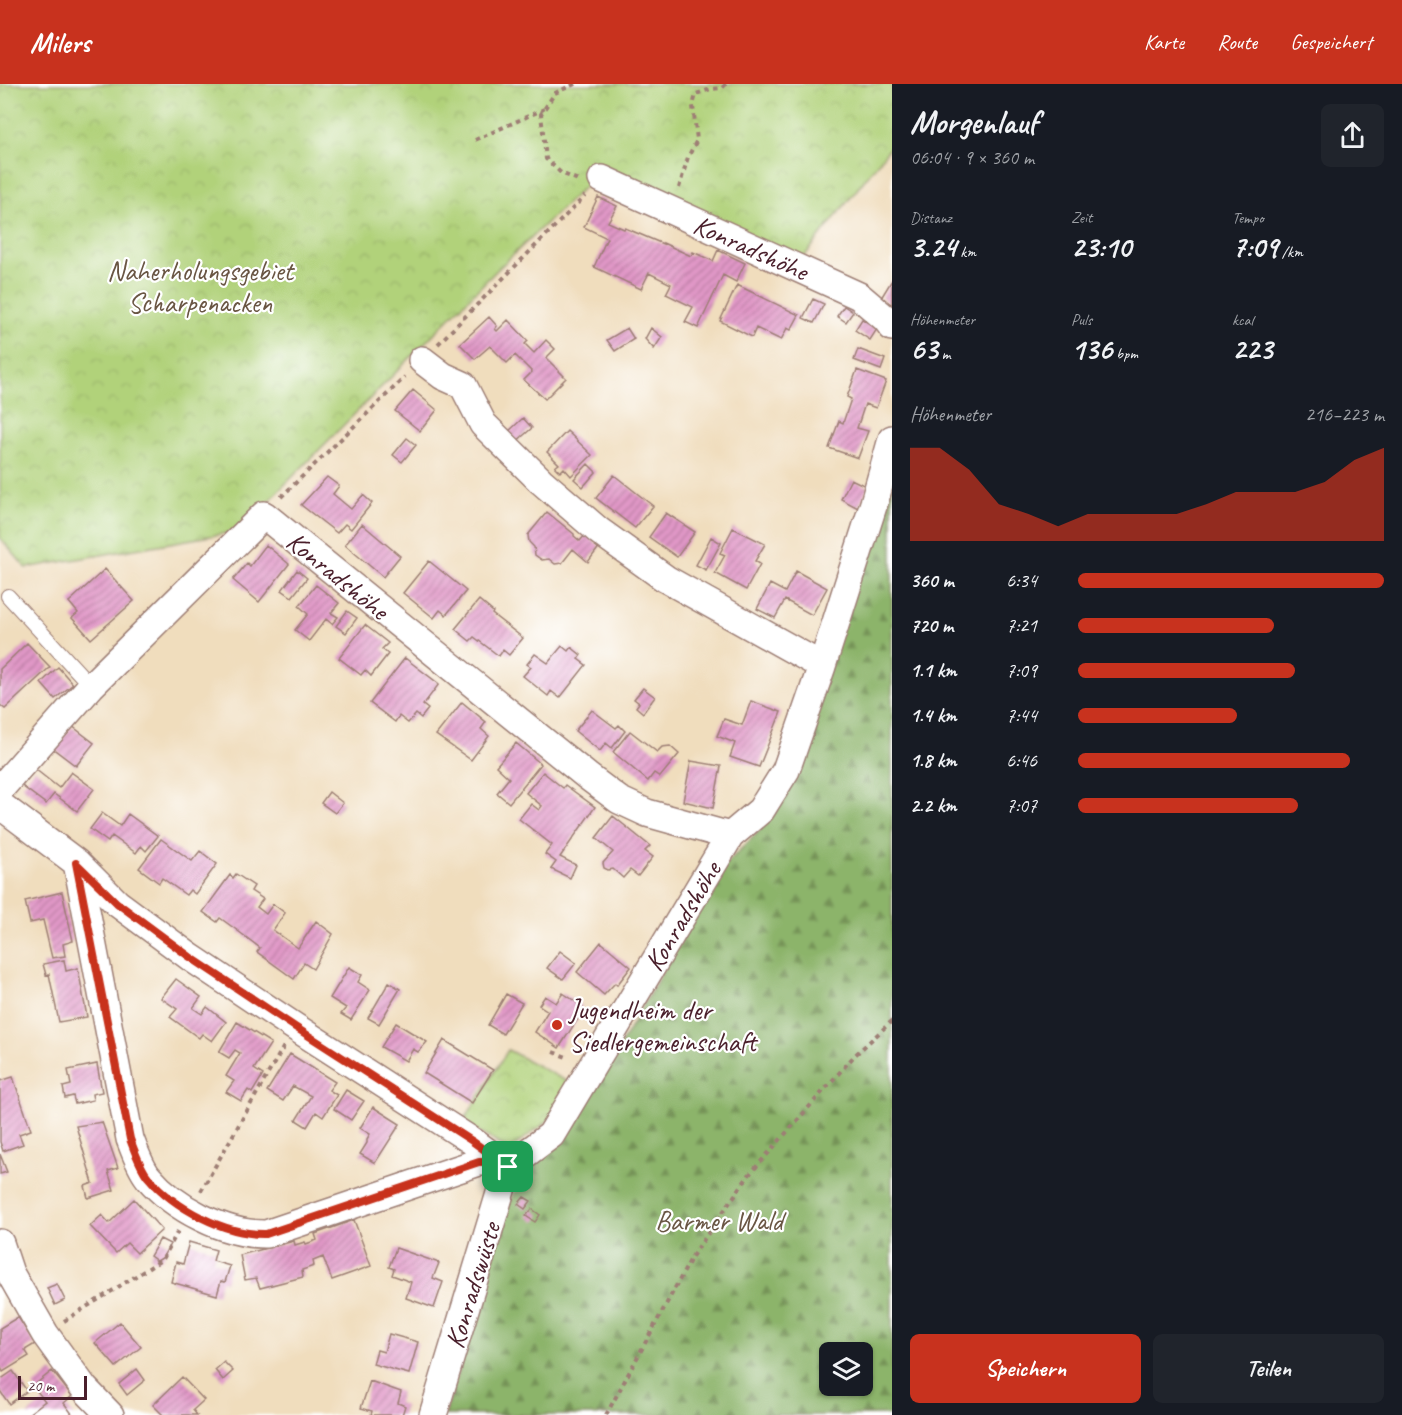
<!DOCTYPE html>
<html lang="de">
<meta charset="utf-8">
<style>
:root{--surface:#171b24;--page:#20242c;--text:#f1f3f6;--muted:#9ea1a6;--accent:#c8321e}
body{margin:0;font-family:Caveat,sans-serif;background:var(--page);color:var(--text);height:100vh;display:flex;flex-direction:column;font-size:22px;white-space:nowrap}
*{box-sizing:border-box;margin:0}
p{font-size:20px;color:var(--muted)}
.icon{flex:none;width:33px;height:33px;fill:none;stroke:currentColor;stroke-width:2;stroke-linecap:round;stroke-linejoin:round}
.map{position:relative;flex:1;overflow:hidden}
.sheet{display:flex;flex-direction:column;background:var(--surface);width:510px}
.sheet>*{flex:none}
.buttons{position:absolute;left:819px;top:1258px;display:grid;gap:12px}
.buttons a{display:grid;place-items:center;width:54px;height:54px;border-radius:9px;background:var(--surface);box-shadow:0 2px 4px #0004;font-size:30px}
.scale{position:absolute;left:18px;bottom:15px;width:69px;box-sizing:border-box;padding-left:6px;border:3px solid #4a1f2b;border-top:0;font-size:16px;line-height:21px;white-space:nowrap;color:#4a1f2b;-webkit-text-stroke:4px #fff;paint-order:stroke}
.pin{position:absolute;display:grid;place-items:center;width:51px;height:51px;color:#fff;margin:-26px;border-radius:12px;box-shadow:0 3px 9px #0006}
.round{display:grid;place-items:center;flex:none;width:63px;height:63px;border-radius:9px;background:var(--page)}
.head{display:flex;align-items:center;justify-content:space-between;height:102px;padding:0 18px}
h1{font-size:33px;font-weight:700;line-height:45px}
.stats{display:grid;grid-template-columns:repeat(3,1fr);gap:9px;height:102px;padding:6px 18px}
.stats div{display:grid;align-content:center}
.stats b{font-size:30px;font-weight:700}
.stats small{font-size:16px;font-weight:400}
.stats p{font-size:16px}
.chart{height:168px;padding:12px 18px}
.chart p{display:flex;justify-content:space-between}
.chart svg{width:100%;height:108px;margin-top:6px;fill:var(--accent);opacity:.7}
.button{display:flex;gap:12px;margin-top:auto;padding:12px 18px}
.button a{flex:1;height:69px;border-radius:9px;background:var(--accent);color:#fff;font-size:24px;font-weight:700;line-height:69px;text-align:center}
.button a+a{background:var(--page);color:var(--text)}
ul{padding:0 18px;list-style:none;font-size:20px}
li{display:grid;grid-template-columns:96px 72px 1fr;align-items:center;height:45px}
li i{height:15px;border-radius:8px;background:var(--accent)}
header{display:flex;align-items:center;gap:36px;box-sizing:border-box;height:84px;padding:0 30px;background:var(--accent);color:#fff}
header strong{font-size:28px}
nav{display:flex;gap:33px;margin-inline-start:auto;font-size:21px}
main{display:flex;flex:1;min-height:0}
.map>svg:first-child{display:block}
.forest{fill:url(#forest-firs);stroke:#6b6a4a;stroke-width:1.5;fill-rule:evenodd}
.park{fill:url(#park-crowns);stroke:#7e7852;stroke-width:1.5}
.building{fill:url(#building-hatch)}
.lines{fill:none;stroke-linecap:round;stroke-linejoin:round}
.service-casing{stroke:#9d7e74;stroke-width:16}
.minor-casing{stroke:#9d7e74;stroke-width:30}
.path{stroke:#9d7e74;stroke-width:4;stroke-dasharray:4.5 4.5;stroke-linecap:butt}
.service{stroke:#fff;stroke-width:14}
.minor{stroke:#fff;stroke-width:27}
.route-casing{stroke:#fff;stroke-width:12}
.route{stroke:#c8321e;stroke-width:8}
.poi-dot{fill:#c8321e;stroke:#fff;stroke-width:2}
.labels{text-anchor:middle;stroke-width:4.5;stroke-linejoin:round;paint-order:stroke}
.street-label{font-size:28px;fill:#4a1f2b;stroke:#fff}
.park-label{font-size:28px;fill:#695543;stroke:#fff}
.poi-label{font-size:28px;fill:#4a1f2b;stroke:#fff;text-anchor:start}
</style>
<header>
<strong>Milers</strong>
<nav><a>Karte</a><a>Route</a><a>Gespeichert</a></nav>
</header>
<main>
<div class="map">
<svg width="892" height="1331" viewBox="0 0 892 1331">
<defs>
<pattern id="forest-firs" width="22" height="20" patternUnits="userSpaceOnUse" patternTransform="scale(1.5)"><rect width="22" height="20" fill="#8cb46a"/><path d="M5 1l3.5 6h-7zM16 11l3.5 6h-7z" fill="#749257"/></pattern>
<pattern id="park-crowns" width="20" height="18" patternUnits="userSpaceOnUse" patternTransform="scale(1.5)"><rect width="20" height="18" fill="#b1d27a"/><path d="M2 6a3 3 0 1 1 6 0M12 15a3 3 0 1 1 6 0" fill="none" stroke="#9ab46a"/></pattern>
<pattern id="building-hatch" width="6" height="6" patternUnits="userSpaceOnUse" patternTransform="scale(1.5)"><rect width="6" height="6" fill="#e198c7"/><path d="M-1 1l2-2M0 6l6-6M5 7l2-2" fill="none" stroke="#b87ba2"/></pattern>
</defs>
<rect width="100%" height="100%" fill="#fff"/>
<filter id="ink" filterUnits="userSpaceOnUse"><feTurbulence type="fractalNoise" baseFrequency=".0167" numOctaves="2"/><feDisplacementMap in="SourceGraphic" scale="12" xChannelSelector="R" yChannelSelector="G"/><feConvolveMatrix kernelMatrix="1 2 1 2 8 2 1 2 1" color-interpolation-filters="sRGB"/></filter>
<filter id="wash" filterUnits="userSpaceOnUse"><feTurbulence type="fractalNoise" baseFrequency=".008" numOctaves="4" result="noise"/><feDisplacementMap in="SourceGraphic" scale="24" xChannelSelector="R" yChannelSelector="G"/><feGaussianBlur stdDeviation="1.35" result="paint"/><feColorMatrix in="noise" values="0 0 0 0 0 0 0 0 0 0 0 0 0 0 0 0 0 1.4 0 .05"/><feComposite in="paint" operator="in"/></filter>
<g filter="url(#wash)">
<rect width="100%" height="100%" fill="#f0ddbd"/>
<path class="forest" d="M892,380v951h-447l61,-203 18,-42 43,-38 12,-15 143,-249 39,-39 15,-18zM830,1269h32v33h-32z"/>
<path class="park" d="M0,0h892v61l-92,117 -202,-88 -102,97 -257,260 -213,37 -26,-30z
M508,966l62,33 -21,37 -40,30 -46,-28z"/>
<g id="blocks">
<path class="building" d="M598,113l19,9 -9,16 16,7 1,-1 38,16v-1l28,13 2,-4 20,9 5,-11 27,13 -9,19 -13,-7 -25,53 -13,-6 8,-15 -27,-13 5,-10 -22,-11 -8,16 -47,-22 13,-29 -23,-11z
M892,196v25l-11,-7z
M737,201l62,30 -8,15 -4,-2 -6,12 -25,-12 -4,9 -32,-16z
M813,215l11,5 -10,19 -11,-5z
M844,222l9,6 -7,10 -9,-6z
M489,233l8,9 -2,3 2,2 11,-11 20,21 -3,3 9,9 12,-13 9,9 -9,9 20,20 -21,21 -21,-19 8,-8 -17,-17 -8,8 -17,-17 -15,13 -15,-15z
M862,235l15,10 -7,11 -15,-10z
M627,244l7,11 -19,12 -8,-11z
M651,244l11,9 -8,12 -9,-10z
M858,265l27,10 -4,11 -27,-10z
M857,286l29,11 -10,27 -11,-4 -8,24 11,3 -10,27 -29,-10 10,-27 4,2 8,-24 -4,-2z
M413,306l24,20 -17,21 -25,-20z
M523,334l9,10 -16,14 -8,-10z
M567,347l25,24 -21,21 -7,-8 -4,4 -5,-5 4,-3 -12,-12z
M407,354l9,7 -14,17 -9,-7z
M588,380l8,8 -13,15 -9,-8z
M614,391l39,31 -18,22 -39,-30z
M327,393l12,9 -6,8 18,15 12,-14 9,8 -21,26 -6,-5 -8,9 -36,-28z
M851,395l17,8 -10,21 -17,-9z
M547,428l27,22v2l6,5 6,-7 14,12 -12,16 -15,-13 -11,14 -7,1 -6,-5 -7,1 -7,-5 -1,-8 -5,-5 -1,-7z
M666,429l29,19 -18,25 -28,-20z
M362,440l38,32 -17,21 -38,-32z
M733,444l32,16 -10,17 5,3 -14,26 -31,-17 10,-18 -5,-2z
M711,453l10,6 -15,27 -10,-5z
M266,461l23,19 -30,38 -26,-22 14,-17 3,3z
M429,477l37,30 -20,24 -6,-5 -6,8 -31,-25z
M105,485l29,32 -43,38 -19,-21 6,-5 -9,-11z
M297,486l10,8 -15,19 -10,-7z
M796,487l31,17 -15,27 -27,-15 -10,18 -18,-9 13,-25 15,8z
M316,501l23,18 -8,10 7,4 -6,7 -6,-5 -17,22 -14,-11 13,-16 -9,-8z
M479,516l14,12 -1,2 31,24 -14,17 -6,-5 -4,6 -25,-19 -4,4 -15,-12z
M347,527l10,7 -11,15 -10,-7z
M365,541l23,18 -6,6 6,5 -17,22 -6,-6 -4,5 -22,-17z
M27,559l23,24 -45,42 -5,-4v-36z
M562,562l6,5 3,-4 10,8 -3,4 8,6 -26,33 -9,-7 -3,5 -25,-20 8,-9 -4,-3 8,-10 13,9z
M405,574l34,26 -16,21 5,4 -7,9 -5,-4 -8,9 -9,-7 -4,6 -25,-19z
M58,583l15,17 -18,15 -14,-16z
M643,604l12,9 -12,16 -7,-6 3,-4 -5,-4z
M751,617l30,11 -22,55 -29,-10 5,-14 -18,-7 7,-17 18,6z
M462,618l24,20 -5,7 8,7 -18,24 -35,-25z
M592,626l24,18 3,-3 6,6 -13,17 -6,-5 -6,8 -25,-20z
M72,642l22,17 -18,23 -25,-19 7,-9 3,2z
M630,647l27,21 5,-5 8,-1 9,8 -19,23 -6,-4 -6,8 -35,-29z
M516,659l25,21 -32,39 -12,-10 12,-15 -13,-12z
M691,677l30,5 -8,42 -30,-7z
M35,685l24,19 12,-16 23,17 -17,22 -23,-17 -8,10 -24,-18z
M543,688l20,16 2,-3 30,22 -35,50 16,8 -6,13 -19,-9 5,-7 -11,-8 7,-9 -33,-26 12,-15 8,6 3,-4 -16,-13z
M329,708l14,11 -8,10 -14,-10z
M102,729l18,13 8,-12 30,22 -12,15 -5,-5 -5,7 -24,-17 -4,6 -18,-13z
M613,732l37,30 -5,5 8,6 -15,19 -8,-6 -7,8 -10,-9 -5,1 -4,-2 -1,-5 10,-11 -17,-14z
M161,755l31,22 8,-10 17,13 -22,30 -5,-4 -4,5 -24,-17 -3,5 -20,-15z
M236,790l18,12 -3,5 12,8 -6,8 9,7 7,-10 12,9 -12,17 25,18 18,-27 17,13 -20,35 -9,-6 -10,16 -37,-27 3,-4 -22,-17 -18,-13 -3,4 -14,-10 27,-37 3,3z
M62,808l11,49 -10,3 2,12 -13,2 -9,-38 -13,3 -5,-22z
M601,858l30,25 -14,18 -2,-2 -11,12 -27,-23z
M560,867l16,12 -13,16 -16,-11z
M64,876l2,11 12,-3 9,49 -28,5 -10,-48 -3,1 -3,-11z
M349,883l13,8 -4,7 12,8 -19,30 -10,-6 5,-6 -16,-10z
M176,895l25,18 -8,11 9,6 5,-7 19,15 -14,19 -10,-7 -3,4 -29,-21 7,-8 -16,-11z
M389,898l11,7 -21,35 -11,-6z
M563,909l19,13 -6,10 3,1 -20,31 -24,-16 13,-21 -9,-6 6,-9 11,7z
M506,910l16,9 -19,31 -15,-9z
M237,938l34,21 -17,26 9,6 -11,18 -4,-3 -7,11 -15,-9 8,-11 -8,-5 14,-23 -5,-3 -6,8 -10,-6z
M396,939l31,19 -9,10 -5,-3 -7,12 -25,-14z
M444,956l49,30 -21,33 -48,-30z
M290,970l45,28 -6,8 8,5 -14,22 -7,-5 -9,15 -11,-7 15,-24 -18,-10 -10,15 -16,-10z
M97,980l5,28 -10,2 1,6 -18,4 -2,-8 -8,2 -2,-11 8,-2 -3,-15z
M13,993l18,53 -12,4 4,10 -20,7 -3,-9v-61z
M346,1006l18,11 -13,19 -17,-11z
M373,1023l27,17 -25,39 -15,-9 7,-11v-4l3,-5 -10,-6z
M102,1038l16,46 -10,3 6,19 -26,8 -3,-12 8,-3 -17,-57z
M0,1070l7,18 -7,2z
M524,1113l7,4 -6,8 -7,-5z
M134,1115l28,31 -25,23 -10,-10 -11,10 -26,-27 12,-11 7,8z
M532,1125l8,6 -5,7 -9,-6z
M354,1136l17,46 -39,14 -9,-23 -10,4 1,5 -12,4 1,7 -43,11 -4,-10 -11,2 -5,-25 54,-14 1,4 10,-3 1,2 11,-4 -2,-6z
M160,1155l10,5 -8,14 -5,3 -7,-5z
M189,1158l27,8 -3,11 17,5 -5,16 -4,-1 -4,14 -46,-13 5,-20 7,2z
M396,1164l43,15 -6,15 10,4 -9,26 -28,-10 5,-16 -19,-7 2,-6 -5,-2z
M57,1200l8,16 -10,5 -8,-17z
M18,1233l17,27 -10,6 4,6 -26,16 -3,-6v-38z
M120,1238l21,25 -25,20 -21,-24z
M389,1250l29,8 -9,32 -36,-10 4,-14 7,2z
M224,1278l9,9 -10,9 -8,-10z
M137,1285l8,11 -18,15 -8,-11z
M13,1287l14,20 -18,13 -9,-13v-11z
M52,1287l20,25 -8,7 9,12h-46l18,-14 -12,-15z
M182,1293l22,23 -11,10 4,5h-34l-10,-10z
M370,1297l31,11 -3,11 7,3 -3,9h-31l1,-4 -11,-3z"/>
</g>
</g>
<g filter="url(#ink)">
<use href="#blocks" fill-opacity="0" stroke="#9d7e74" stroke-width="1.5"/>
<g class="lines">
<defs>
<path id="service" d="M8,512l83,90"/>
<path id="minor" d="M602,95l257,117 27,23 6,8
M422,276l21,16 20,9 20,39 58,57 58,50 67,48 156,87
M0,705l91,-103 173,-171 323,261 32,24 28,13 83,23
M0,721l77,58 40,40 73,54 105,70 177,114 33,24
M77,779l53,276c5,13 10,28 18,38 26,31 77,58 118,57l213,-72h9l20,5
M508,1083l43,-32 179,-299 31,-26 25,-40 36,-104 52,-163 18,-64
M0,1159l10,30 35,61 39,54 26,27
M433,1331l75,-248"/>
</defs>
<use href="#service" class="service-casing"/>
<use href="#minor" class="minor-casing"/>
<path class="path" d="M575,0l-20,9 -14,21 5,45 15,14 17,7
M475,56l69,-31
M679,104l9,-31 9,-17 -4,-34 3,-12 15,-5 11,-1 4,-4
M438,260l147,-148
M281,413l124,-120
M553,968l16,6
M201,1107l83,-145
M64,1237l99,-62 15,-28
M606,1331l87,-160 56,-80 106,-120 37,-34"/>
<use href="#service" class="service"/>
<use href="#minor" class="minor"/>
</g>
</g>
<g class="lines" filter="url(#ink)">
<defs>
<path id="route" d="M76,779l41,40 73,54 105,70 177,114 36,26 -20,-5h-9l-213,72c-41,1 -92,-26 -118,-57 -8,-10 -13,-25 -18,-38z"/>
</defs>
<use href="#route" class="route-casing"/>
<use href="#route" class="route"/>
</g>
<circle class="poi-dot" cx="557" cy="941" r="6"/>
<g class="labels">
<g class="street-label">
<text transform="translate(751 163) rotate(24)" y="10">Konradshöhe</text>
<text transform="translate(338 491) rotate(39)" y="10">Konradshöhe</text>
<text transform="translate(682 832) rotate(-59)" y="10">Konradshöhe</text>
<text transform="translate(472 1201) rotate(-73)" y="10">Konradswüste</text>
</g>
<g class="park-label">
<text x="200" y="196">Naherholungsgebiet<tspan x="200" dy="32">Scharpenacken</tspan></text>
<text x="719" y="1146">Barmer Wald</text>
</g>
<g class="poi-label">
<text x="569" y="935">Jugendheim der<tspan x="569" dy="32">Siedlergemeinschaft</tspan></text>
</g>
</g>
</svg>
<div class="buttons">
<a><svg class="icon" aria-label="layers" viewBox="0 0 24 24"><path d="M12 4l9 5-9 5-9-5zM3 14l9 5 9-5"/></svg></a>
</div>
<div class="scale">20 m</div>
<div class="pin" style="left:508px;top:1083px;background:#1e9e55"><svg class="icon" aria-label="arrive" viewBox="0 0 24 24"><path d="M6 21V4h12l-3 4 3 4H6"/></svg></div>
</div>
<section class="sheet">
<div class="head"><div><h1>Morgenlauf</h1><p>06:04 · 9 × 360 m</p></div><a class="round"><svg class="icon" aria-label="share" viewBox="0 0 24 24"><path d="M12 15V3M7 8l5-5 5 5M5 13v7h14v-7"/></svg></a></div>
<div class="stats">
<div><p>Distanz</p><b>3.24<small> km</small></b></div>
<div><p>Zeit</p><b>23:10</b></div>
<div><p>Tempo</p><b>7:09<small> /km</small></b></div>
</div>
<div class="stats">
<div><p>Höhenmeter</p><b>63<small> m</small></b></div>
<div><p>Puls</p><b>136<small> bpm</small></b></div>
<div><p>kcal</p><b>223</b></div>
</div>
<div class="chart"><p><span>Höhenmeter</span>216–223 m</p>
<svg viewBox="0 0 160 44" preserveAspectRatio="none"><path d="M0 44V6L10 6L20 15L30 29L40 33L50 38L60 33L70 33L80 33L90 33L100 29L110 24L120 24L130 24L140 20L150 11L160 6V44z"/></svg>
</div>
<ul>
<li><b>360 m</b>6:34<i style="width:100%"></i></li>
<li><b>720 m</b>7:21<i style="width:64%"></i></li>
<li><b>1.1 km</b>7:09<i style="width:71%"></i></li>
<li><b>1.4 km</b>7:44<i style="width:52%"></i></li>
<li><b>1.8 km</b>6:46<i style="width:89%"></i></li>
<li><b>2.2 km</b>7:07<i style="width:72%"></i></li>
</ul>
<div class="button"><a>Speichern</a><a>Teilen</a></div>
</section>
</main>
